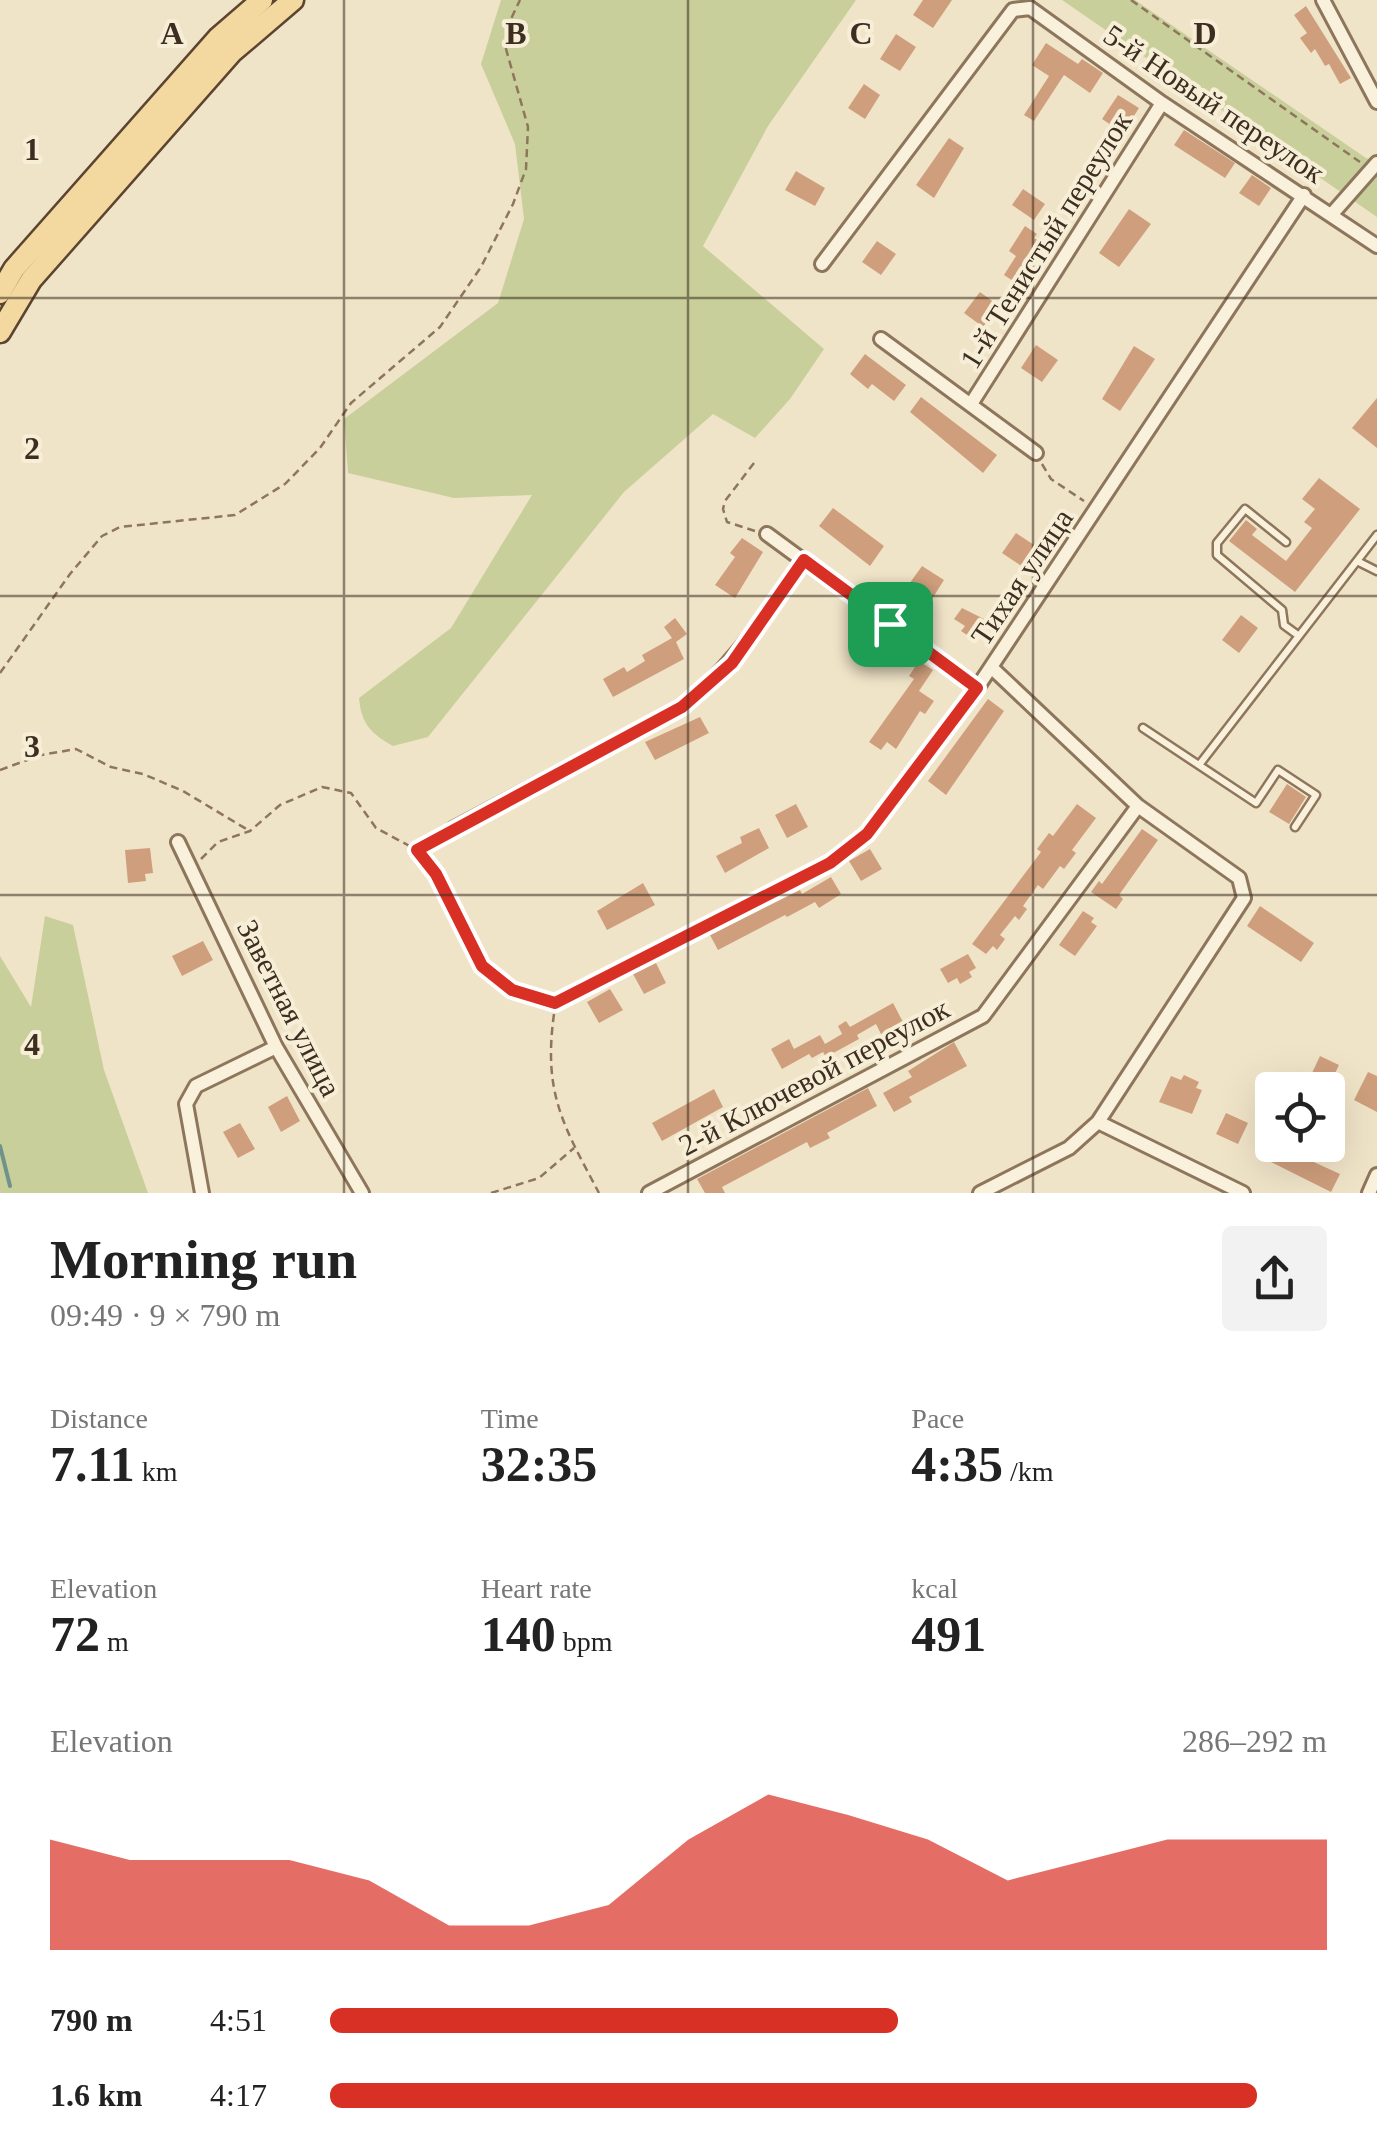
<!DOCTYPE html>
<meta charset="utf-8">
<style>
:root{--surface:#fff;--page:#f2f2f2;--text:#222;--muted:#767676;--accent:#d93025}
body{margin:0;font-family:"Times New Roman",serif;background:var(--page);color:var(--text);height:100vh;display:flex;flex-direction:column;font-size:38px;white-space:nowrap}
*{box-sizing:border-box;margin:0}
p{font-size:32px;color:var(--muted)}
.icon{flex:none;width:55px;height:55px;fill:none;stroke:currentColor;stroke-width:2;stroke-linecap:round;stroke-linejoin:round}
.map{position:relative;height:1193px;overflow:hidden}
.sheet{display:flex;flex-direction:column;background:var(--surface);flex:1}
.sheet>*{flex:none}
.controls{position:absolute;left:1255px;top:1072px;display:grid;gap:20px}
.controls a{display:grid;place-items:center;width:90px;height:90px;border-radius:10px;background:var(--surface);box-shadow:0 10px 40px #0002;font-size:50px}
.pin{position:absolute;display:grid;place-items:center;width:85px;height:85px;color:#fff;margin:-42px;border-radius:20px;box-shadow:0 5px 15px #0006}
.round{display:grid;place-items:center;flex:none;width:105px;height:105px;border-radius:10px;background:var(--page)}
.head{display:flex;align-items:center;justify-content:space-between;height:170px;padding:0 50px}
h1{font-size:55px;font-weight:700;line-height:75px}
.figures{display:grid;grid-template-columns:repeat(3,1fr);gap:15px;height:170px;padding:10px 50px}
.figures div{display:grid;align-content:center}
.figures b{font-size:50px;font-weight:700}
.figures small{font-size:28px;font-weight:400}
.figures p{font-size:28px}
.chart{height:280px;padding:20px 50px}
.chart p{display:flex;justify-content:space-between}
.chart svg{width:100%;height:180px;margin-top:10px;fill:var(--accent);opacity:.7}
ul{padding:0 50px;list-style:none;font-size:32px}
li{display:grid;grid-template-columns:160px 120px 1fr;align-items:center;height:75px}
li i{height:25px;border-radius:12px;background:var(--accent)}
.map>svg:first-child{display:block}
.green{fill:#c9cf9b}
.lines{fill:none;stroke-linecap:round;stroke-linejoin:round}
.stream{stroke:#6f938a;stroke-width:4}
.building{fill:#cf9f7d}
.service-casing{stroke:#8d765c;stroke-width:11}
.minor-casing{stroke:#8d765c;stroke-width:18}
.primary-casing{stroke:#5b4430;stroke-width:25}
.path{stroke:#8d765c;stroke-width:2.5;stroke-dasharray:8 5;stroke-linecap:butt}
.service{stroke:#faf1dc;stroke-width:6}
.minor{stroke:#faf1dc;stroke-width:12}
.primary{stroke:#f3d9a0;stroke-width:20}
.route-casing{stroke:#fff;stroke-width:20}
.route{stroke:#d93025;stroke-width:12}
.grid{fill:none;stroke:#3d2e20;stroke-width:2.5;stroke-opacity:0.55}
.labels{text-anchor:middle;stroke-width:8;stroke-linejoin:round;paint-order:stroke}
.street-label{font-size:30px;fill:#3d2e20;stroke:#f7eed8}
.grid-label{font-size:32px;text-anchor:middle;font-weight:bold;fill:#3d2e20;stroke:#f7eed8;stroke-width:8;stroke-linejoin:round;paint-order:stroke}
</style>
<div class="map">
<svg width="1377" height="1193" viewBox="0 0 1377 1193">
<rect width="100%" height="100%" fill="#f0e4c8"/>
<path class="green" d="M501,0h355l-88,126 -65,120 121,103 -34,50 -35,39 -42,-24 -89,78 -196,245 -35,9c-22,-12 -32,-23 -34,-48l92,-70 81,-133 -78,3 -106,-25 -4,-54 154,-116 26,-84 -9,-75 -34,-80z
M1062,0h73l231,158 11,3v56z
M45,916l28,9 31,145 44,123h-148v-237l31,51z"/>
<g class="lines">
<path class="stream" d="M0,1146l10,40"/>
</g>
<path class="building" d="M923,0h29l-19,28 -20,-13z
M1306,6l45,72 -11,6 -11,-20 -4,2 -10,-17 -4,4 -11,-15 7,-5 -13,-18z
M896,34l20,13 -16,24 -20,-12z
M1046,43l32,21 4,-5 21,14 -13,20 -26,-18 -30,46 -10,-6 25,-39 -17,-11z
M864,84l16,11 -15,24 -17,-11z
M1118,95l21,13 -16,25 -21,-14z
M1184,130l51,33 -10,15 -51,-33z
M949,138l15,10 -30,50 -18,-13z
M796,171l29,17 -10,18 -30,-16z
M1252,175l19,13 -12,18 -20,-13z
M1023,189l22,15 -11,16 -22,-15z
M1129,209l22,15 -32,43 -20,-14z
M1025,226l12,8 -3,4 7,4 -15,24 4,3 -11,16 -15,-10 12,-19 -7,-5z
M877,241l19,13 -15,21 -19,-13z
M980,292l19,14 -16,21 -19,-14z
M1036,345l22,15 -16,22 -21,-14z
M1134,346l21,13 -35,52 -18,-12z
M865,354l41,31 -12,16 -22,-17 -4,5 -18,-15z
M921,397l76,58 -14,18 -73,-61z
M1377,398v50l-25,-20z
M1319,478l41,31 -65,83 -66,-51 17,-21 11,9 -5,6 34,26 26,-33 -8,-6 11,-13 -13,-10z
M833,508l51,38 -14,20 -51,-40z
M1016,533l21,14 -14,20 -21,-14z
M742,538l21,14 -28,46 -20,-13 20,-28 -5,-4z
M922,566l22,14 -14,22 -23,-15z
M962,608l24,12 -13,19 -12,-8 4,-5 -11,-7z
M1241,615l17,13 -19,25 -17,-13z
M675,618l12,16 -11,8 8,17 -71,38 -10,-18 21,-12 3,5 18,-11 -3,-6 30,-17 -8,-11z
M919,661l14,9 -14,21 15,10 -9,13 -5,-3 -24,38 -9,-7 -6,8 -12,-8 45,-63 -5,-3z
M988,699l16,12 -58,84 -18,-14z
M700,717l9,16 -54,27 -10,-18z
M1287,784l19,13 -17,27 -20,-12z
M796,804l12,23 -21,11 -12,-23z
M1077,804l19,14 -24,32 4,3 -12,16 -4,-3 -17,23 -5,-4 -15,21 4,3 -8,11 -4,-4 -15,19 5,4 -8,11 -4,-4 -7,8 -14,-10 69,-92 -4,-3 12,-16 4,3z
M759,828l10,20 -44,25 -9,-17 26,-13 -2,-6z
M1142,829l16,11 -39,55 4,4 -7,10 -25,-17 8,-11 3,3z
M150,848l3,25 -8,1 1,7 -18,2 -3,-33z
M870,849l12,20 -21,12 -12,-20z
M831,877l10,17 -22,14 -4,-6 -28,15 -2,-2 -67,35 -8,-15 90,-45 2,4z
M643,883l12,22 -48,25 -10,-19z
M1260,906l54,37 -13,19 -54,-36z
M1083,911l11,7 -3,4 6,4 -22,30 -16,-11z
M203,941l10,19 -31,16 -10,-20z
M968,954l8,14 -7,4 3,5 -12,7 -3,-6 -9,5 -8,-14z
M656,963l10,20 -22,11 -11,-20z
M610,989l13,21 -24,13 -12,-21z
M893,1003l10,19 -22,12 -5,-10 -19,11 2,4 -33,18 -3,-5 -11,6 -3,-4 -27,15 -11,-20 18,-10 5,10 26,-14 5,9 17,-10 -4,-8 8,-5 4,6z
M954,1042l13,24 -58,31 3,5 -18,10 -11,-19 29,-16 -4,-6z
M1320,1056l19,9 -12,25h-23z
M1368,1072l9,4v36l-23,-12z
M1184,1075l15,7 -3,6 6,2 -10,24 -33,-12 12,-26 10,4z
M868,1088l9,18 -50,27 3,5 -20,10 -3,-6 -85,45 3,6h-20l-8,-14z
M714,1089l9,18 -61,34 -10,-18z
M287,1096l13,25 -19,11 -13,-25z
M1226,1113l22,10 -10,21 -22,-10z
M240,1123l15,26 -17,9 -15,-26z
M1270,1145h42l-7,13 35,16 -9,18 -68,-34z"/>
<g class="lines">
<defs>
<path id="service" d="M1286,542l-41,-33 -28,34v12l65,55 2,15 15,11
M1357,561l20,10
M1143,728l113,75 22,-33 38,25 -21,32
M1199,765l178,-230"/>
<path id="minor" d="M1323,0l54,102
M1332,214l45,-51
M822,264l191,-254 17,-2 132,95 215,143
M881,339l155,114
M971,404l191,-301
M767,534l210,154
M453,829l229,-122c52,-40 84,-94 122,-147
M178,842l98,205 86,146
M555,1003l275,-140 37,-29 110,-146 327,-493
M1098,1122l145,71
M202,1193l-16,-89 10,-18 80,-39
M649,1193l334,-177 155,-210
M980,1193l89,-45 29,-26 146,-224 -5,-20 -101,-72 -147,-139
M1369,1193l8,-18"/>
<path id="primary" d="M0,293l14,-24 204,-231 44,-38
M0,332l31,-52 201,-228 61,-52"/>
</defs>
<use href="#service" class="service-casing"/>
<use href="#minor" class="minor-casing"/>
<use href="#primary" class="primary-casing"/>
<path class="path" d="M1131,0l229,162
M754,463l-29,38 -2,8 4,13 28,9
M1042,464l9,15 33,22
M0,673l70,-99 32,-38 18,-9 115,-12 50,-31 35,-36 31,-45 89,-76 41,-60 32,-63 13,-35 2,-42 -22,-78 4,-28 10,-21
M0,770l41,-15 35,-6 35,18 32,7 40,17 65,39
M419,850l23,-14
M201,859l17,-17 32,-11 30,-26 42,-18 29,6 25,35 41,22 20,24 45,92 30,23 32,11
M554,1014c-11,79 9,111 45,179
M491,1193l48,-15 35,-30"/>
<use href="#service" class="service"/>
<use href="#minor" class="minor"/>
<use href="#primary" class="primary"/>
</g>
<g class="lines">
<defs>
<path id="route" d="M804,560l173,128 -110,146 -37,29 -275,140 -43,-13 -30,-24 -46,-92 -19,-24 265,-143 50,-44z"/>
</defs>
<use href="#route" class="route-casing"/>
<use href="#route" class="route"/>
</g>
<path class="grid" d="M344,0v1193M688,0v1193M1033,0v1193M0,298h1377M0,596h1377M0,895h1377"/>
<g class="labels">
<g class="street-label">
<text transform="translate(1214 104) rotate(34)" y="10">5-й Новый переулок</text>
<text transform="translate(1046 240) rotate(-58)" y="10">1-й Тенистый переулок</text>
<text transform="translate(1022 577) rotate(-56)" y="10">Тихая улица</text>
<text transform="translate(289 1008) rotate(63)" y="10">Заветная улица</text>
<text transform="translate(814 1077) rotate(-28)" y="10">2-й Ключевой переулок</text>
</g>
</g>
<g class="grid-label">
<text x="172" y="44">A</text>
<text x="516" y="44">B</text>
<text x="861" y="44">C</text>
<text x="1205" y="44">D</text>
<text x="32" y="160">1</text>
<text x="32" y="459">2</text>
<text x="32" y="757">3</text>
<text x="32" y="1055">4</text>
</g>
</svg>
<div class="controls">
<a><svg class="icon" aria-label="locate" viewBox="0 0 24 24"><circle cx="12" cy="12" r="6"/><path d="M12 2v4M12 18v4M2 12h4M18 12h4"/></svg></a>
</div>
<div class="pin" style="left:890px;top:624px;background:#1e9e55"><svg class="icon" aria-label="arrive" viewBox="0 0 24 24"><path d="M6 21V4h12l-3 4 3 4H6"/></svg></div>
</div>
<section class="sheet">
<div class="head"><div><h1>Morning run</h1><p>09:49 · 9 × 790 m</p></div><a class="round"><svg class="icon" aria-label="share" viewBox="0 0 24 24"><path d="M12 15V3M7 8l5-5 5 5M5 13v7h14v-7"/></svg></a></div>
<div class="figures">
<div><p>Distance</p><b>7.11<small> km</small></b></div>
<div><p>Time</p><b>32:35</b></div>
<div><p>Pace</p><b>4:35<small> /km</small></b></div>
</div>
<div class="figures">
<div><p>Elevation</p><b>72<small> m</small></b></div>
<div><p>Heart rate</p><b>140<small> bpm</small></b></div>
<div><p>kcal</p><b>491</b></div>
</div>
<div class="chart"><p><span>Elevation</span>286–292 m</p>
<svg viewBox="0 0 160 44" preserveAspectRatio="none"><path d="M0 44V17L10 22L20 22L30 22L40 27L50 38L60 38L70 33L80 17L90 6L100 11L110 17L120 27L130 22L140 17L150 17L160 17V44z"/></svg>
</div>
<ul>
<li><b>790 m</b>4:51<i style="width:57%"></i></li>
<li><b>1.6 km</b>4:17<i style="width:93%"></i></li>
</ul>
</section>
